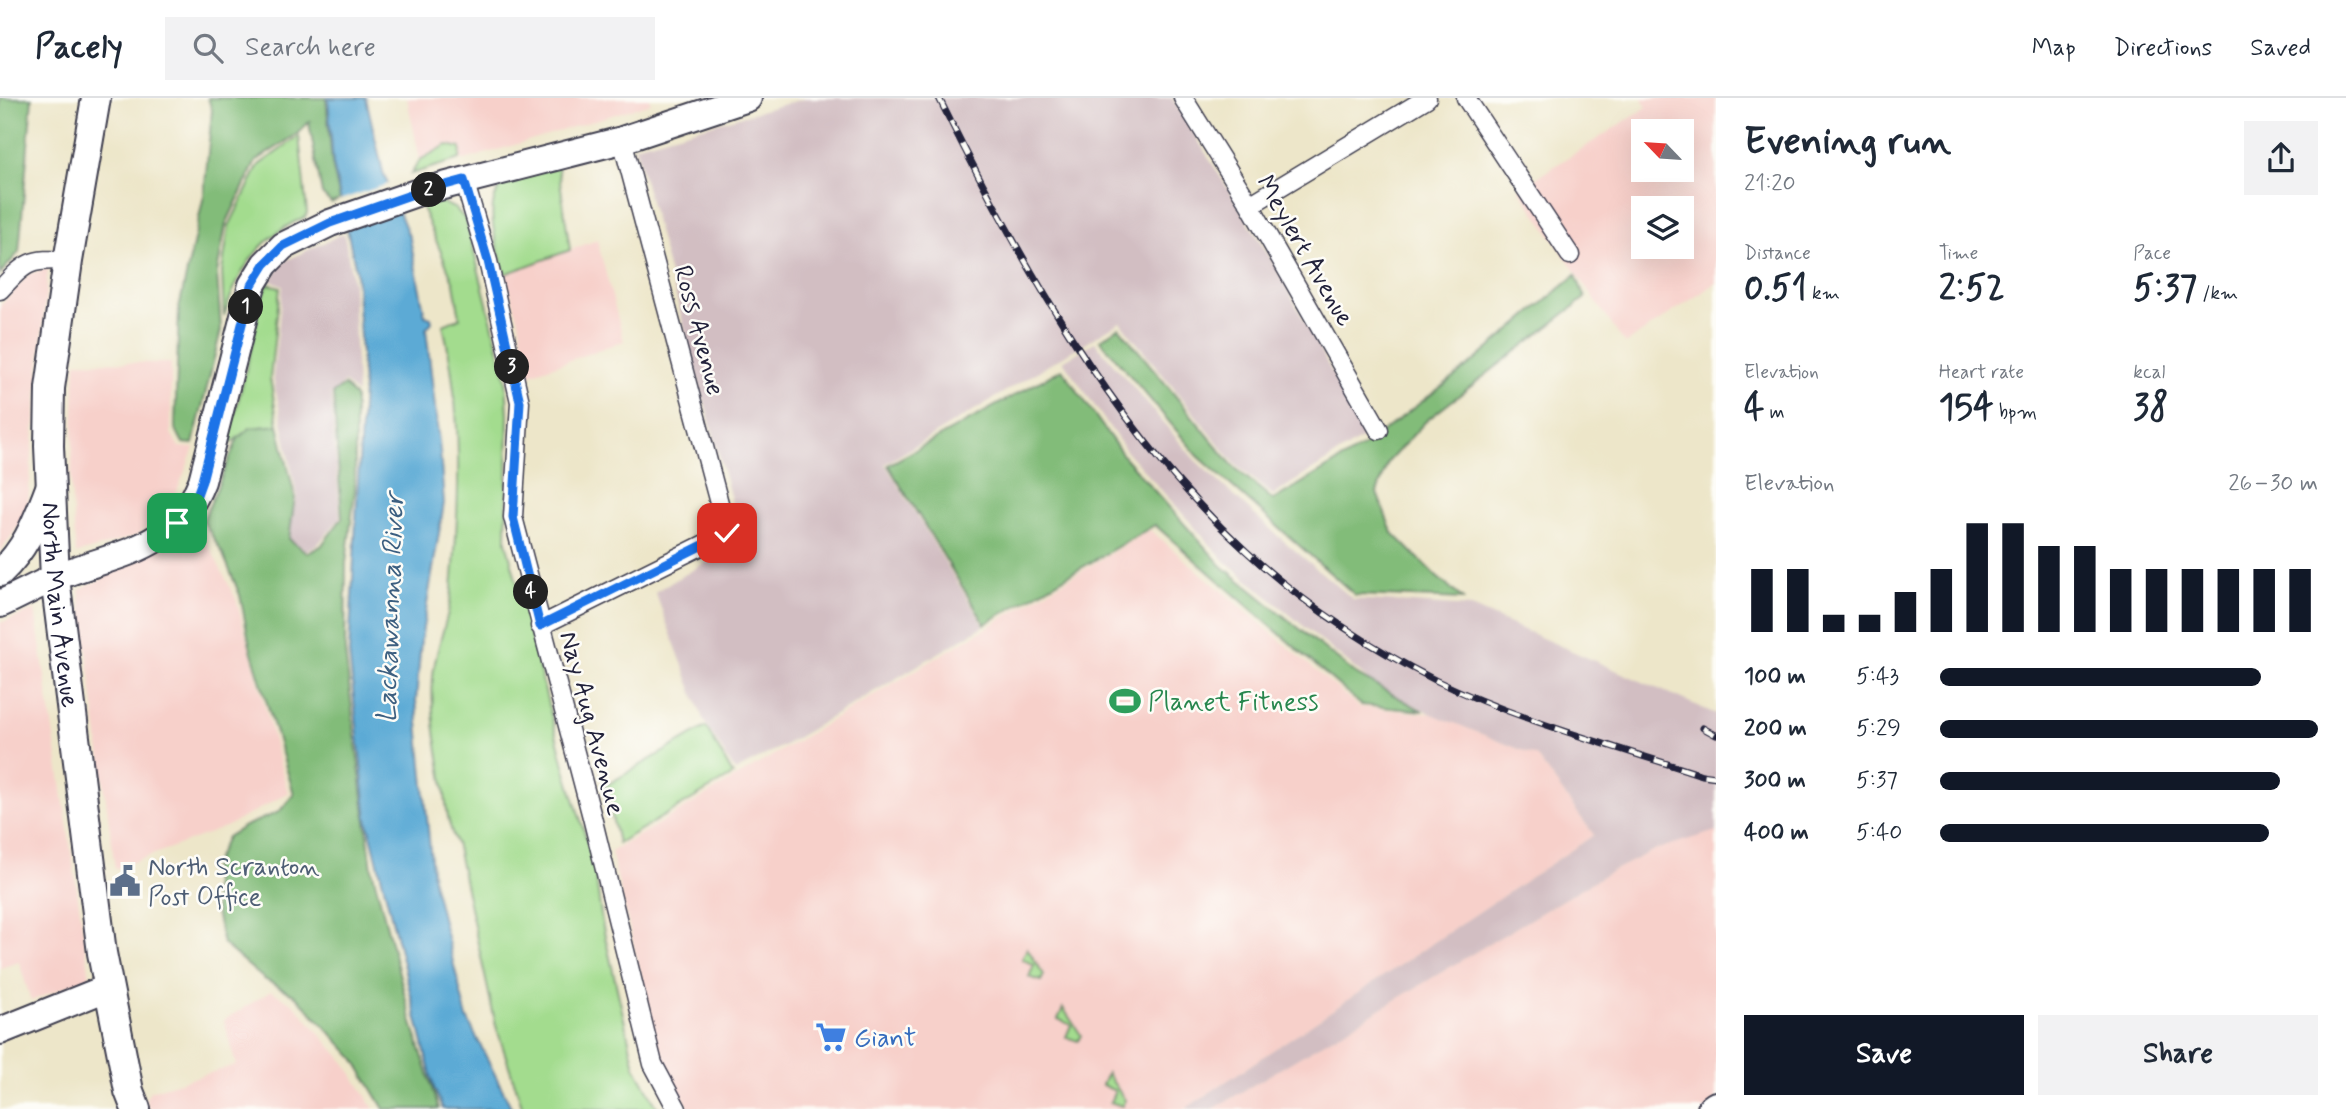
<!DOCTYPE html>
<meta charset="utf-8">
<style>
:root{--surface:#fff;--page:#f2f2f3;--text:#1f2937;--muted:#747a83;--line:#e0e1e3;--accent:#111827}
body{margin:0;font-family:Mynerve,sans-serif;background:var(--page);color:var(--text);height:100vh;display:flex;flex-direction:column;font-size:26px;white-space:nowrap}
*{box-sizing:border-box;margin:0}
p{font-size:23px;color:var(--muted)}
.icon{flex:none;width:38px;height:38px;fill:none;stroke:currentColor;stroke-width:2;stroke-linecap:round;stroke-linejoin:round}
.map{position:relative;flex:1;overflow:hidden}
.drawer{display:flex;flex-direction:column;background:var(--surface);width:630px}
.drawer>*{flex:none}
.needle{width:46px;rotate:295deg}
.tools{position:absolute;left:1631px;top:21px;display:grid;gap:14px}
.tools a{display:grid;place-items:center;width:63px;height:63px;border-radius:0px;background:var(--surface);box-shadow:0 7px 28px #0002;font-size:35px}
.pin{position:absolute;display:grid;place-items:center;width:60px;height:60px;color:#fff;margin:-30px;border-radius:14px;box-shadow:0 4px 10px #0006}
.km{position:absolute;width:35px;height:35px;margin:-18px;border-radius:50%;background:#222;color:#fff;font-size:19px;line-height:35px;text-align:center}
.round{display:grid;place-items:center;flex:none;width:74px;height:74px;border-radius:0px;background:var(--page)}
.summary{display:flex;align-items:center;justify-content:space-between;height:119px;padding:0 28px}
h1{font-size:38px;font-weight:800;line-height:52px}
.figures{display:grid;grid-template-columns:repeat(3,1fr);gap:10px;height:119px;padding:7px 28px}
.figures div{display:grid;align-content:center}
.figures b{font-size:35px;font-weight:800}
.figures small{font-size:19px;font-weight:400}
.figures p{font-size:19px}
.chart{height:196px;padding:14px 28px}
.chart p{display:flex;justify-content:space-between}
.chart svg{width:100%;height:126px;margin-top:7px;stroke:var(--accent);stroke-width:6}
.cta{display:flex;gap:14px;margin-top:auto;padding:14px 28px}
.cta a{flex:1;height:80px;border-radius:0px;background:var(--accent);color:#fff;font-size:28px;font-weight:800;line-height:80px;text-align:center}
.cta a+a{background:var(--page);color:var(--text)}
ul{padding:0 28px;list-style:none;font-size:23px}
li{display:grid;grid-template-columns:112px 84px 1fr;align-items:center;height:52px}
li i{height:18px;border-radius:9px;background:var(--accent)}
header{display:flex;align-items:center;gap:42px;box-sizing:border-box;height:98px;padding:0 35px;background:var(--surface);border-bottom:2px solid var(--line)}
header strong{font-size:33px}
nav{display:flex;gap:38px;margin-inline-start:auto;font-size:24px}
.search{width:490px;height:63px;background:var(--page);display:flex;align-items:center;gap:18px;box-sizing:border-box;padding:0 24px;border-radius:0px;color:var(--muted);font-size:26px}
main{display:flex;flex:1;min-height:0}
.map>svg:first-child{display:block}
.built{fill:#f7d0ca;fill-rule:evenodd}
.industrial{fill:#d2bec2}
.green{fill:#a3dc8e;stroke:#627f64;stroke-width:2}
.forest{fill:#82bc79;stroke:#526f5a;stroke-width:2}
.water{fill:#5baad5;stroke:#3e6688;stroke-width:2}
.pier{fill:#ede6c9}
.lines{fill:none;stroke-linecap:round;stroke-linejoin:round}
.street-casing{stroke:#403f50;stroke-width:21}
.secondary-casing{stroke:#403f50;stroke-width:30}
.primary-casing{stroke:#403f50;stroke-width:32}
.street{stroke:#fff;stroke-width:18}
.secondary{stroke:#fff;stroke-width:26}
.primary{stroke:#fff;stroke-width:28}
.rail-casing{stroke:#22223b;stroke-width:7}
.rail{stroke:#fdfcf7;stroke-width:4.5;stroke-dasharray:13;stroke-linecap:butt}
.route-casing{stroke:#fff;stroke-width:14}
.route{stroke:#1a73e8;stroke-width:9}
.labels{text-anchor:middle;stroke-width:5;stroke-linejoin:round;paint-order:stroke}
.street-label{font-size:26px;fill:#22223b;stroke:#fdfcf7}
.leisure-label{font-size:26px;fill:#27864d;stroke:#fdfcf7;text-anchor:start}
.service-label{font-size:26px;fill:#4e5e75;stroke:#fdfcf7;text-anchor:start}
.shop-label{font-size:26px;fill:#366cbe;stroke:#fdfcf7;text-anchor:start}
.water-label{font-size:28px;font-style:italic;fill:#3c5f80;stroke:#fdfcf7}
</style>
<header>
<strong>Pacely</strong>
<div class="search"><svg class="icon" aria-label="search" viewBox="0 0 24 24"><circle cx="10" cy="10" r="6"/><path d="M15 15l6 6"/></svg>Search here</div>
<nav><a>Map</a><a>Directions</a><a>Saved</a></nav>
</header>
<main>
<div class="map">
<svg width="1716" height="1011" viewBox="0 0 1716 1011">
<rect width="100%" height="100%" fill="#fdfcf7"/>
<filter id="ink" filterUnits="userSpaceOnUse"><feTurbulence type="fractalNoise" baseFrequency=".0143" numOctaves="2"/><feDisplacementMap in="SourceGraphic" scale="14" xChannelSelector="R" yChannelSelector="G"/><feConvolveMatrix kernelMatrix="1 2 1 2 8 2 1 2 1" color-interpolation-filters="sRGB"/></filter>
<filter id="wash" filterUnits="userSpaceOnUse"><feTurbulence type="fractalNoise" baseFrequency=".00686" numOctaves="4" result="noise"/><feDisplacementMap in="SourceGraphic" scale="28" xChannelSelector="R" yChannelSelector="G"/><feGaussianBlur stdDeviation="1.57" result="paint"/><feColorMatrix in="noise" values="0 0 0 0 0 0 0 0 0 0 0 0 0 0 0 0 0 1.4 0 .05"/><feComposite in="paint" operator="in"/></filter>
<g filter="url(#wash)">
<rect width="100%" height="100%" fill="#ede6c9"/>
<path class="built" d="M407,0h242l2,5 -186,57 -5,-1 2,-7 -36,3 -6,5z
M1642,0h74v185l-91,61 -106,-155 128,-82zM1643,33h39v39h-39zM1643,110h39v39h-39z
M597,142l27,101 -96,34 -9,-54 -14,-47z
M48,170l-21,246 -27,38v-246l29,-32z
M76,264l95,1v70l8,14 15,1 -24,61 -34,27 -60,18 -5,-69z
M200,430l36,71 52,194 -60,33 -113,43 -36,-279z
M1150,432l209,177 73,7 104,42 58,79 -409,274h-495l-23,-36 -10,-31 -46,-190z
M35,512l55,367 -59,24 -12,-39 -19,6v-345z
M1712,733h4v278h-503l391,-234 50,-25z
M271,893l23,13 52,60 28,45h-225l-4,-9 5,-9 86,-26 -12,-45z"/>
<path class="industrial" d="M806,0h366l102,166 92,172 -93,59 -37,-30 -116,-143 -235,142 99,162 -201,120 -48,25 -32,-52 -48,-127 89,-52 -6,-15 -103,-379z
M344,135l9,50 4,111 -13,-12 -13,13 9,123 -22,26 -11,6 -19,-11 9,-43 -24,-119 10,-92 -13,-4 15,-20z
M1095,244l100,118 84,77 74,62 118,8 245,107v117l-62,19 -50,25 -391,234h-28l409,-274 -58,-79 -104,-42 -61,-32 -146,-121 -98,-109 -64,-91z"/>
<path class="green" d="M299,38l8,77 -2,4c-46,20 -67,53 -81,99l-2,-44 7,-46 30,-61z
M447,47l14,3 -1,11 -49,15 9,-14z
M558,69l12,83 -65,24c-7,-25 -27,-79 5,-93 15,-7 33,-10 48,-14z
M437,102l19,9 10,11 40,159 2,36 -2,126 60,232 28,90 8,60 33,144 23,42h-135l-27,-83 -40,-183c-9,-21 -9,-33 -12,-56 -6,-37 -14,-73 -11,-110 2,-30 17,-59 19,-88 8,-88 11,-178 -9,-264l17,-7 -6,-35 -33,-78z
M268,186l12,3 -10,91 8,47 -28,3 -23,18 27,-109 5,-33z
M706,629l27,48 -115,68 -13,-57z
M1027,850l17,27 -3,6 -12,-4 5,-12 -12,-6z
M1063,910l18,27 -3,6 -12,-4 5,-12 -13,-6z
M1107,975l18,27 -3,6 -12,-4 5,-11 -13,-6z"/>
<path class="forest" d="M0,0h32l-13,154 -19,22z
M208,0h118l6,66 8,36 -9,3 -9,-9 -13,-71 2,-3 -14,14 -41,27 -30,63 -9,49 4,57 -28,114 -10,-1 -8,-15 4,-120 25,-113 8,-85z
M1576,177l9,23 -159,123 -38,41 -11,31 15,39 45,45 26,22 -108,-4 -157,-139 -98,-116 19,-13 114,139 40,34 91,-54 103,-79z
M1062,271l63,89 97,108 135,109 66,36 -62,-6 -206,-180 -170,99 -97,-159z
M344,287l11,12v93l-9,73 -1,88 10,84 17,134 40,154 27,86h-55l-30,-51 -58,-62 -32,-17 -41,-35 -8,-37 -2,-41 14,-29 18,-11 34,-14 15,-18 -44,-148 -10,-51 -17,-41 -20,-33 35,-83 12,-10 28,-3 17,72 -6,42 19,14 13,-7 21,-28 -9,-125z"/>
<path class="water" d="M328,0h38l17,74 27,67 15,77 6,2 1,4 -6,7 14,122 4,52 -23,137 -5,61 17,180 34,137 45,91h-69l-9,-21 -67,-269 -18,-166 14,-266 -7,-116 -23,-107z"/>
<path class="pier" d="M391,85l11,27 -59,16 -6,-25z"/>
</g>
<g filter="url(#ink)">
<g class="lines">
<defs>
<path id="street" d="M1183,0l67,107 129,225
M1466,0l104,157
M464,82l24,81 32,141 -7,115 79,300 61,247 24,45
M1250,107l177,-107
M0,192c26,-28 30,-32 68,-29
M540,528l187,-93 -105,-393"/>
<path id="secondary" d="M0,475c29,-28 36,-53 51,-90
M0,506c18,-8 36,-18 54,-26 62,-26 120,-25 148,-97l50,-196 13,-21 18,-18 47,-23 86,-30 206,-53 126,-42
M0,933l107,-43"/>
<g id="primary">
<path id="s1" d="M96,0l-28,163 -18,127 -1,58 6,132 47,375 27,138 7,18"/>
<path d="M1712,1011l4,-3"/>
</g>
</defs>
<use href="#street" class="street-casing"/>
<use href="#secondary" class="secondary-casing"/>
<use href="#primary" class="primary-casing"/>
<use href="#street" class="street"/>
<use href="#secondary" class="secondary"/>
<use href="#primary" class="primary"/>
<defs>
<path id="rail" d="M939,0c79,160 174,331 307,453 55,51 122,95 189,129 85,41 178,66 267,95l14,2
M1703,630l13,7"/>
</defs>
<use href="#rail" class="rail-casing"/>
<use href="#rail" class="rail"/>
</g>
</g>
<g class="lines" filter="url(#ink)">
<defs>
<path id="route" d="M177,425l17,-20 8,-22 50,-196 13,-21 18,-18 47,-23 86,-30 48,-13 24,81 32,141 -7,115 27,109 187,-93"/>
</defs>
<use href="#route" class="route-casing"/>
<use href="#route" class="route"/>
</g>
<defs>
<symbol id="stadium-bare" viewBox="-9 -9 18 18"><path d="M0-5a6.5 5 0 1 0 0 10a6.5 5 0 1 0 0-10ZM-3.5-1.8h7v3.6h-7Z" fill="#2e9e5b" stroke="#fdfcf7" stroke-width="2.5" paint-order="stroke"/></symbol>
<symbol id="civic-bare" viewBox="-9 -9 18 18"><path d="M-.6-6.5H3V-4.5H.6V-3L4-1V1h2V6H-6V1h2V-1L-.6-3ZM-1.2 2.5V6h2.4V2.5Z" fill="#5c6f8a" stroke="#fdfcf7" stroke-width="2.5" paint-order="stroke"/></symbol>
<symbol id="supermarket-bare" viewBox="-9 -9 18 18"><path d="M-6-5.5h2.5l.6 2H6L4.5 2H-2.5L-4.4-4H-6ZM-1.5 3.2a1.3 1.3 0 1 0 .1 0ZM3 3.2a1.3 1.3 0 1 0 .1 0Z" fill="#3f7fe0" stroke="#fdfcf7" stroke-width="2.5" paint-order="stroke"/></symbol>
</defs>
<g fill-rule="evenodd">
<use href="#stadium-bare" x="1103" y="581" width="44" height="44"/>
<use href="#civic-bare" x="103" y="761" width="44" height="44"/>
<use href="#supermarket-bare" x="809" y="917" width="44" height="44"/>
</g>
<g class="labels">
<g class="street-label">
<text transform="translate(1306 152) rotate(60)" y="9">Meylert Avenue</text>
<text transform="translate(700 232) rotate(75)" y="9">Ross Avenue</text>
<text dy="9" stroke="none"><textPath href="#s1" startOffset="511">North Main Avenue</textPath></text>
<text transform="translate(593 625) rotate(75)" y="9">Nay Aug Avenue</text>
</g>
<g class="leisure-label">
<text x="1148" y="612">Planet Fitness</text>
</g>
<g class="service-label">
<text x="148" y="777">North Scranton<tspan x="148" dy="30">Post Office</tspan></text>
</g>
<g class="shop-label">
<text x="854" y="948">Giant</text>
</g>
<g class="water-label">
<text transform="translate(389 510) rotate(-88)" y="10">Lackawanna River</text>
</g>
</g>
</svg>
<div class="tools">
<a><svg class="needle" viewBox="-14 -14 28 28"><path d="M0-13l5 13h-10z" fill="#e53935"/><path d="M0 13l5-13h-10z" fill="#747a83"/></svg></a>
<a><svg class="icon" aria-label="layers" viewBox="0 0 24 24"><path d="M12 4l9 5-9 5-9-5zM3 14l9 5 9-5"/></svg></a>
</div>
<div class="pin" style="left:177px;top:425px;background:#1e9e55"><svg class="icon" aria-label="arrive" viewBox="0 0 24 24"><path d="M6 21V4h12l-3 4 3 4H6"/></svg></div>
<div class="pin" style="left:727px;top:435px;background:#d93025"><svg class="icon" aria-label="check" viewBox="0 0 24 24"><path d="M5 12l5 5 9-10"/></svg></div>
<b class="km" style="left:246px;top:209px">1</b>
<b class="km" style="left:429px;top:92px">2</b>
<b class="km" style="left:512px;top:269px">3</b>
<b class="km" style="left:531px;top:494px">4</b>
</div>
<section class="drawer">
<div class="summary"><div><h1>Evening run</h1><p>21:20</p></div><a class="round"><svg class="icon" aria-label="share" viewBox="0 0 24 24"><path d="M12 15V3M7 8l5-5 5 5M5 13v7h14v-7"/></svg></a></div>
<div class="figures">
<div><p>Distance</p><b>0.51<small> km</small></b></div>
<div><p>Time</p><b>2:52</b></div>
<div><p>Pace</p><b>5:37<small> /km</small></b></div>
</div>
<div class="figures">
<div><p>Elevation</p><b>4<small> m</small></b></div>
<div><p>Heart rate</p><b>154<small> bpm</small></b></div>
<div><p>kcal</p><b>38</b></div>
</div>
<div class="chart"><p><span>Elevation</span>26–30 m</p>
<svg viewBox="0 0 160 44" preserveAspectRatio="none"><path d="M5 44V22M15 44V22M25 44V38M35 44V38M45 44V30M55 44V22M65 44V6M75 44V6M85 44V14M95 44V14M105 44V22M115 44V22M125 44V22M135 44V22M145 44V22M155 44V22"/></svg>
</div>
<ul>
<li><b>100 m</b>5:43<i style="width:85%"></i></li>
<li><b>200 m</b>5:29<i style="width:100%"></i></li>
<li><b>300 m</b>5:37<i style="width:90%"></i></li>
<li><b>400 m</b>5:40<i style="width:87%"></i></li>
</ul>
<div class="cta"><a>Save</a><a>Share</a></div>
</section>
</main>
